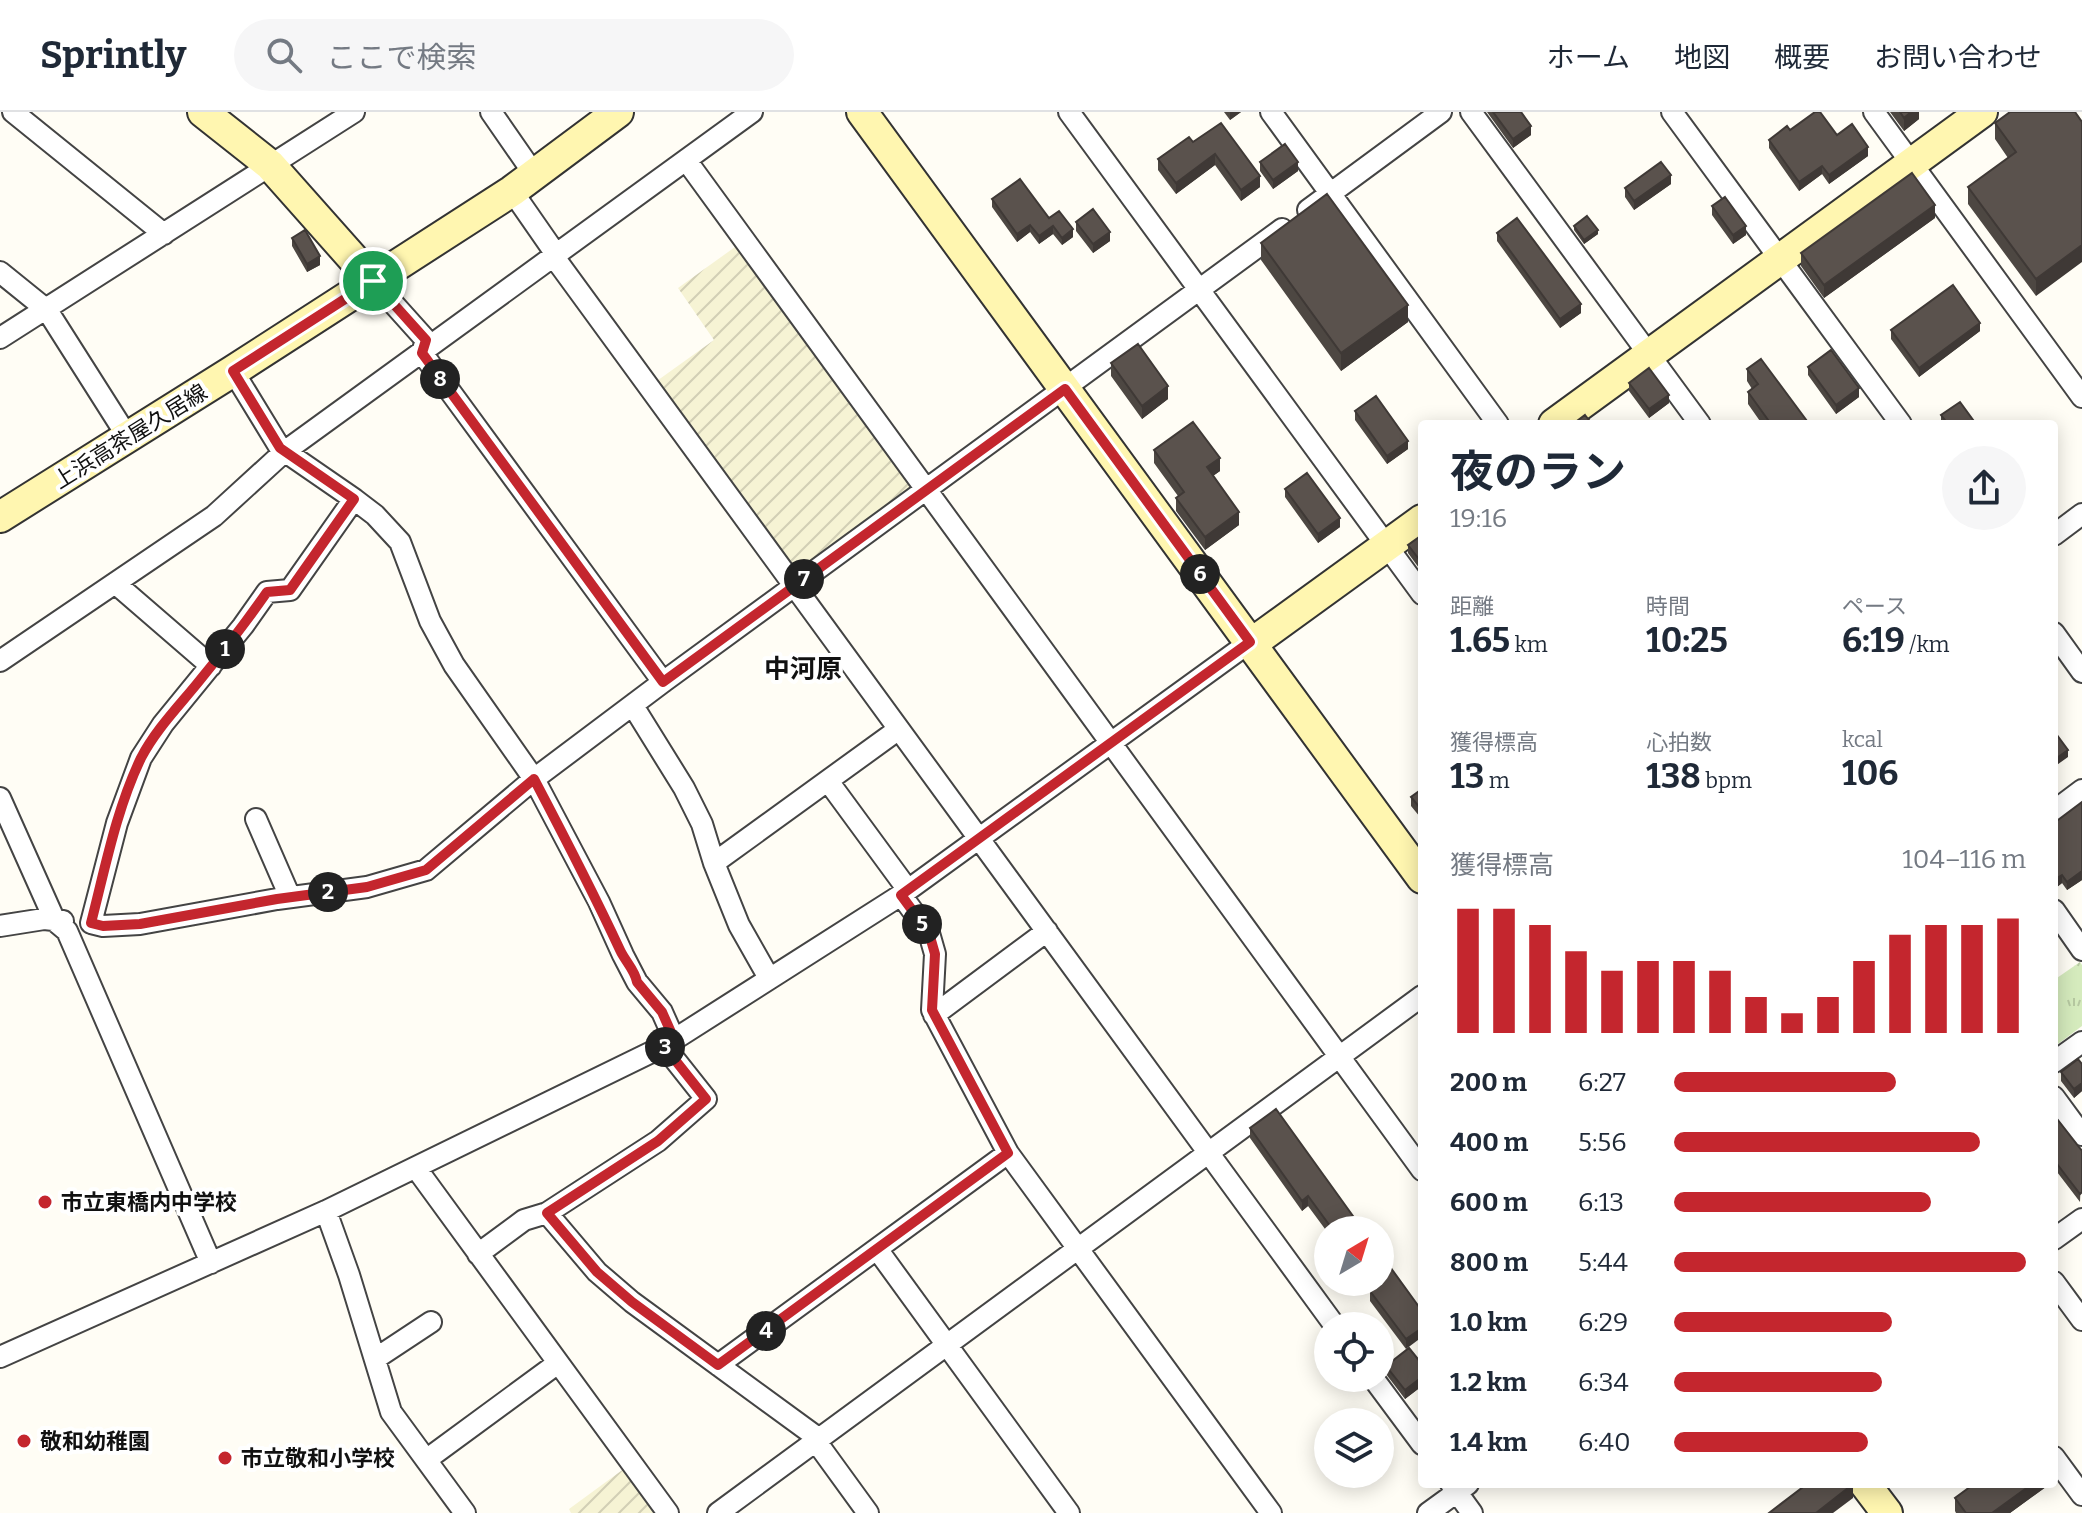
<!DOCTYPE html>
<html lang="ja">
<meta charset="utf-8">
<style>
:root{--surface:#fff;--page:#f6f6f7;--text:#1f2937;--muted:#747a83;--line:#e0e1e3;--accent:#c4262e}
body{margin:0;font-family:Bitter,"Noto Sans JP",serif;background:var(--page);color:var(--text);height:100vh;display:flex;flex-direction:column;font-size:30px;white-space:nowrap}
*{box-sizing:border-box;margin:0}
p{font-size:26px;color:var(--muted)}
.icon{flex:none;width:44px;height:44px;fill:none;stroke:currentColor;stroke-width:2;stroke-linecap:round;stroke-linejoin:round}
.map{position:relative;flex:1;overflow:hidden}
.side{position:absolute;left:1418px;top:308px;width:640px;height:1068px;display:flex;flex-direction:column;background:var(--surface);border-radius:8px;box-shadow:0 4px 20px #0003}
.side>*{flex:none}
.needle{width:52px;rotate:38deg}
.fabs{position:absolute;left:1314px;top:1104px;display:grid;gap:16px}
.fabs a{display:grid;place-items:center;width:80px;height:80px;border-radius:50%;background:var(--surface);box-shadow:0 4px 20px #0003;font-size:40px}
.pin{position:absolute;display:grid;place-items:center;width:68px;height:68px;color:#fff;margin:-34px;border:4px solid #fff;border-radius:50%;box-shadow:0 2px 8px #0007}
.km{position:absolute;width:40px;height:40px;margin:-20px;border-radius:50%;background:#222;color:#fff;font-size:22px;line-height:40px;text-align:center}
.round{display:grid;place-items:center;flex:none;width:84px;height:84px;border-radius:42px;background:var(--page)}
.head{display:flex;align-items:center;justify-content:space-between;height:136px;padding:0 32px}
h1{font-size:44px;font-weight:700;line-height:60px}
.metrics{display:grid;grid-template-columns:repeat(3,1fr);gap:12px;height:136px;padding:8px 32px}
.metrics div{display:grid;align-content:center}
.metrics b{font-size:34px;font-weight:700}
.metrics small{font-size:22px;font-weight:400}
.metrics p{font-size:22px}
.chart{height:224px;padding:16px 32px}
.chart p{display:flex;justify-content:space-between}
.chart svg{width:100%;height:144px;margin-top:8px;stroke:var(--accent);stroke-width:6}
ul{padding:0 32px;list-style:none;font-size:26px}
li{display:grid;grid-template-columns:128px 96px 1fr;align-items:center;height:60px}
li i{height:20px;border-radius:10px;background:var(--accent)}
header{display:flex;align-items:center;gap:48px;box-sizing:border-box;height:112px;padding:0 40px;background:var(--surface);border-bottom:2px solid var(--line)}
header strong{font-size:38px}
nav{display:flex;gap:44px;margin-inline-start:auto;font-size:28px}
.search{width:560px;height:72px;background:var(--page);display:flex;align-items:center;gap:20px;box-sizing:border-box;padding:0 28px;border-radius:44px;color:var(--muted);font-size:30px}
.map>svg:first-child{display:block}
.farmland{fill:url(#farmland-furrows)}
.park{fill:url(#park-tufts)}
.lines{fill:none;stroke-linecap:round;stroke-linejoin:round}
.street-casing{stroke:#444;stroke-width:24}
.secondary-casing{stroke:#333;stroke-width:34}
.street{stroke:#fff;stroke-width:20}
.secondary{stroke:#fff6b0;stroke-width:30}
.wall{fill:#4d4742}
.shaded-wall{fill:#3f3936}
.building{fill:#5a524d;stroke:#3f3936;stroke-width:2}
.route-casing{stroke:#fff;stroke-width:16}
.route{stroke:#c4262e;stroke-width:10}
.poi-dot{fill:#c4262e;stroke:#fff;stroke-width:3}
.labels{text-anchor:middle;stroke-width:8;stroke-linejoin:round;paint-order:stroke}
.street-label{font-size:22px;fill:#111;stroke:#fff}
.poi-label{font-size:22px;font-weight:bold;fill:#111;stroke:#fff;text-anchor:start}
.quarter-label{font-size:26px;font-weight:bold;fill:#111;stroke:#fff}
</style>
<header>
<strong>Sprintly</strong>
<div class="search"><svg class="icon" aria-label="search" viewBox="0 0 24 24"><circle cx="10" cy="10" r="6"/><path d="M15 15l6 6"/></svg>ここで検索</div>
<nav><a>ホーム</a><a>地図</a><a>概要</a><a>お問い合わせ</a></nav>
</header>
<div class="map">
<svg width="2082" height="1401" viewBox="0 0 2082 1401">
<defs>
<pattern id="farmland-furrows" width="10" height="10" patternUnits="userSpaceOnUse" patternTransform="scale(2)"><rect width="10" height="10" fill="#f6f3d4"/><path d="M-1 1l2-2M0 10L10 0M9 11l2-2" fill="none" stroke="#d2cfb5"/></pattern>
<pattern id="park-tufts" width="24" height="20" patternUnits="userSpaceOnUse" patternTransform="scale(2)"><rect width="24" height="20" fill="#d5ebbd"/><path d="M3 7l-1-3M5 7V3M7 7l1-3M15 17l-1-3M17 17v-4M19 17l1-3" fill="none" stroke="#b6c8a1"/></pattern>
</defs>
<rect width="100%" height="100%" fill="#fffdf5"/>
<path class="farmland" d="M735,135l177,241 -118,87 -140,-192 60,-43 -36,-52z
M625,1356l34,45h-88l-2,-4z"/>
<path class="park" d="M2080,850l2,3v61l-28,21v-67z"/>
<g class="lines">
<defs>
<path id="street" d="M13,0l151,122
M491,0l43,62
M1069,0l353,482
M1271,0l227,312
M1471,0l229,312
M1672,0l229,312
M1874,0l208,285
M686,48l736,1010
M512,79l41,59 1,7 781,1069
M1308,98l133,-98
M0,160l47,38 80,126
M373,169l53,59 -4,13 241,329
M0,226l354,-226
M233,259l47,77 74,51
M2054,423l28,-21
M115,471l96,83
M2054,521l28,39
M0,549l214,-145 70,-64 468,-340
M635,591v6l49,79 18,36 12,39 25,62 30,53
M828,669l80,109
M0,686l55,123 12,10 144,332
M2054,699l28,-21
M256,707l34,78
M714,751l185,-134
M901,783l28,38 6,21 -3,56 76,143 263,360
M2054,798l28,40
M0,814l44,-7 19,2
M934,903l113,-84
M674,927l-12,-27 -25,-30 -14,-27 -24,-53 -65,-123 -80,-114 -24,-44 -30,-79 -25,-27 -21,-16 -64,91 -23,2 -24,34 -80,98 -22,34 -24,65 -26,100 12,3 37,-2 137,-25 90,-12 59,-17 108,-91 129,-97 619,-453
M2054,950l28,-20
M2054,985l28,38
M416,1056l252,345
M326,1099l23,64 42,137 74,101
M547,1101l50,59 35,30 186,136
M2054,1127l28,-20
M877,1137l192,264
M478,1142l46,-34 23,-7 111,-72 48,-42 -42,-53
M2054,1170l28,38
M0,1245l326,-146 338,-165 237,-151 349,-253
M375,1247l56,-37
M718,1253l290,-212
M1373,1266l49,66
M815,1328l53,73
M2054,1345l28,38
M426,1348l132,-97
M1451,1372l21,29
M718,1401l704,-517
M1428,1401l40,-29"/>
<path id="secondary" d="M203,0l67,53 103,116
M862,0l560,766
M1554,312l428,-312
M0,405l233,-146 279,-180 106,-79
M1251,532l171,-124
M1865,1372l22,29"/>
</defs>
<use href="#street" class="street-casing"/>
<use href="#secondary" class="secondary-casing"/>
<use href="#street" class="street"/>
<use href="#secondary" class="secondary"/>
</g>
<path class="wall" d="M1224,0h17l-11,8z
M1487,0h34l10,23 -18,13z
M1890,0h29v7l-15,12z
M2075,0l-39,184 -68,-92v-17l40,-29 -13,-19v-16z
M1221,11l39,64 -19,14 -26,-36 -39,29 -18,-24v-11l35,-17z
M1790,18l47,5 31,21 -39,28 -7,-10 -23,17 -30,-43v-8z
M1260,50l38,9 -25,18 -13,-18z
M1671,72l-37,26 -9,-13v-9z
M992,87l57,19 24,19 -11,8 -9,-11 -14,10 -9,-12 -13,10 -25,-35z
M1712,94l34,29 -13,9 -21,-29z
M1935,106l-111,80 -23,-32v-13z
M1076,110l34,19 -17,12 -17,-22z
M1574,114l24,8 -14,10 -10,-14z
M1497,121l84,80 -21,15 -63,-87z
M292,126l28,27 -13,7 -15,-26z
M1261,131l147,79 -67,49 -80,-111z
M1891,218l89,1 -61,46 -28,-38z
M1111,251l57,36 -26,20 -31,-43z
M1808,255l51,30 -23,17 -28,-39z
M1747,257l60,55h-45l-14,-20v-12l4,-3 -5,-8z
M1629,271l40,20 -20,15 -20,-27z
M1355,299l53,38 -21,15 -32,-44z
M1941,303l35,9h-35z
M1154,338l66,21 -7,5 26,49 -34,25 -29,-39v-13l2,-2 -24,-33z
M1285,377l55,38 -22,16 -33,-46z
M1422,423v37l-14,-19v-8z
M1422,677l-2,28 -9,-11v-9z
M2082,690v78l-15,10 -5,-7 -5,4 -3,-4v-60z
M2082,952v27l-8,7 -13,-17v-9z
M2054,1003l28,36 -2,51 -26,-34z
M1250,1016l113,102h-35v3l-20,-27 -6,5 -52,-73z
M1364,1170h16l42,29 -16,38 -36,-48v-10z
M1422,1252v22l-17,13 -19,-25v-8z
M1974,1372h76l-40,29h-54l-1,-2v-13z"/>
<path class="shaded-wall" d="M1230,0h11l-11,8z
M1911,0h8v7l-15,12v-13z
M1531,14v9l-18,13v-9z
M1868,35v9l-39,28v-9z
M1215,42v11l-39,29v-11z
M1298,50v9l-25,18v-9z
M1822,54v8l-23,17v-9z
M1671,63v9l-37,26v-9z
M1260,64v11l-19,14v-11z
M1935,93v13l-111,80v-13z
M1030,113v7l-13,10v-8z
M1053,114v8l-14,10v-8z
M1746,114v9l-13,9v-9z
M1073,117v8l-11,8v-7z
M1598,118v4l-14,10v-4z
M1110,120v9l-17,12v-9z
M2082,133v17l-46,34v-17z
M320,144v9l-13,7v-8z
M1581,192v9l-21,15v-9z
M1408,193v17l-67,49v-18z
M1980,211v8l-61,46v-9z
M1168,274v13l-26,20v-13z
M1859,276v9l-23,17v-9z
M1669,283v8l-20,15v-9z
M1408,329v8l-21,15v-8z
M1220,346v13l-13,9v-13z
M1239,400v13l-34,25v-13z
M1340,406v9l-22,16v-9z
M2068,638v7l-14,10v-7z
M2082,759v9l-15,10v-8z
M2062,763v8l-5,4v-9z
M2082,971v8l-8,7v-9z
M1308,1084v10l-6,5v-10z
M1422,1216v9l-16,12v-10z
M1422,1265v9l-17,13v-9z
M1853,1372v14l-20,15h-17z
M2032,1372h18l-40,29h-18z"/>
<path class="building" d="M1493,0h28l10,14 -18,13z
M1815,0h5l17,23 15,-11 16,23 -39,28 -7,-9 -23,16 -30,-42 18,-14 3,4z
M1900,0h11l-7,6z
M2010,0h65l7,10v123l-46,34 -68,-92 48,-35 -21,-29z
M1221,11l39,53 -19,14 -26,-36 -39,29 -18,-24 31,-22 4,5z
M1285,32l13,18 -25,18 -13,-18z
M1661,50l10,13 -37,26 -9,-13z
M1912,61l23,32 -111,80 -23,-32z
M1020,67l29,39 10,-7 14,18 -11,9 -9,-12 -14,10 -9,-11 -13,9 -25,-35z
M1327,82l81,111 -67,48 -80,-110z
M1725,85l21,29 -13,9 -21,-29z
M1093,97l17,23 -17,12 -17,-22z
M1587,104l11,14 -14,10 -10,-14z
M1517,106l64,86 -21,15 -63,-86z
M305,118l15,26 -13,8 -15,-26z
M1953,173l27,38 -61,45 -28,-38z
M1138,232l30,42 -26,20 -31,-43z
M1831,238l28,38 -23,17 -28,-38z
M1761,247l46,62 -4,3h-32l-23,-32 10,-8 -11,-15z
M1649,256l20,27 -20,14 -20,-26z
M1376,284l32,45 -21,15 -32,-45z
M1960,290l16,22h-28l-7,-9z
M1585,303l7,9h-19z
M1193,310l27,36 -13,9 32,45 -34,25 -29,-39 8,-6 -30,-42z
M1307,361l33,45 -22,16 -33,-45z
M1422,423v28l-14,-18z
M2054,619l14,19 -14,10z
M1422,677v17l-2,2 -9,-11z
M2082,690v69l-15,11 -5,-7 -5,3 -3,-3v-52z
M2078,947l4,5v19l-8,6 -13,-17z
M1276,997l87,121h-30l-25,-34 -6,5 -52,-73z
M2054,1003l28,36v41l-2,2 -26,-34z
M1380,1141l42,58v17l-16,11 -36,-48 5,-3 -4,-6h9z
M1409,1236l13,16v13l-17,13 -19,-24z
M1807,1372h46l-37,29h-47z
M1974,1372h58l-40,29h-26l-11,-15z"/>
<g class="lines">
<defs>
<path id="route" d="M373,169l53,59 -4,13 241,329 402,-293 185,253 -349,253 28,38 6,21 -3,56 76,143 -290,212 -86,-63 -35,-30 -50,-59 111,-72 48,-42 -42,-53 10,-7 -12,-27 -25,-30c-2,-12 -12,-21 -17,-32 -27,-58 -56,-114 -86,-171l-108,91 -59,17 -90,12 -137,25 -37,2 -12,-3c14,-54 25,-113 50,-165 15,-29 39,-53 59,-78 24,-29 46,-58 67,-88l23,-2 64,-91 -74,-51 -47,-77z"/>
</defs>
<use href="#route" class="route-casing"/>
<use href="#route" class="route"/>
</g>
<g class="poi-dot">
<circle cx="45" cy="1090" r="8"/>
<circle cx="24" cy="1329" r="8"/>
<circle cx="225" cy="1346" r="8"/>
</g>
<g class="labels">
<g class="street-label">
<text transform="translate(130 324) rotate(-32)" y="8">上浜高茶屋久居線</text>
</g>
<g class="poi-label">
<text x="61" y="1098">市立東橋内中学校</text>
<text x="40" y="1337">敬和幼稚園</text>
<text x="241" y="1354">市立敬和小学校</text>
</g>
<g class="quarter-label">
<text x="803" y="566">中河原</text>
</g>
</g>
</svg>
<div class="fabs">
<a><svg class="needle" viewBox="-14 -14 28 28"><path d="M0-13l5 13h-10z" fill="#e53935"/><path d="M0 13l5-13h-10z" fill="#747a83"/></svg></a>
<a><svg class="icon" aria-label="locate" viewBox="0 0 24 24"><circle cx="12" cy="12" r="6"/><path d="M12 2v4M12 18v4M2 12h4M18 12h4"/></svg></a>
<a><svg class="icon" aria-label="layers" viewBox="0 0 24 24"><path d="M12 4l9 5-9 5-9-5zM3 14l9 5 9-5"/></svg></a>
</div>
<div class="pin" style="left:373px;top:169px;background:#1e9e55"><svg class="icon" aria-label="arrive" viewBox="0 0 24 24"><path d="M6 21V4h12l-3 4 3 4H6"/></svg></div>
<b class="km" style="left:225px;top:537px">1</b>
<b class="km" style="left:328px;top:780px">2</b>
<b class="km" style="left:665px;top:935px">3</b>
<b class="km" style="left:766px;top:1219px">4</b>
<b class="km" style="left:922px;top:812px">5</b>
<b class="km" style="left:1200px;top:462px">6</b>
<b class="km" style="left:804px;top:467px">7</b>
<b class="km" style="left:440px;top:267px">8</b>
<section class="side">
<div class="head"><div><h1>夜のラン</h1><p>19:16</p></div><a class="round"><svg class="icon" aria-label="share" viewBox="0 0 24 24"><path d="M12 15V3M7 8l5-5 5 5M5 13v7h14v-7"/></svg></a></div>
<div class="metrics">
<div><p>距離</p><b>1.65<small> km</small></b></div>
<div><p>時間</p><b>10:25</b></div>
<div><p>ペース</p><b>6:19<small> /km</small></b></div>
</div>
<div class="metrics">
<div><p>獲得標高</p><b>13<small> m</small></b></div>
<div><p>心拍数</p><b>138<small> bpm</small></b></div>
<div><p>kcal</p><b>106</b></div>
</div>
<div class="chart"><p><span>獲得標高</span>104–116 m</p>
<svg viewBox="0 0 160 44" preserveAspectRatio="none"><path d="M5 44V6M15 44V6M25 44V11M35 44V19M45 44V25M55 44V22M65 44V22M75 44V25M85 44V33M95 44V38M105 44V33M115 44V22M125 44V14M135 44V11M145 44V11M155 44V9"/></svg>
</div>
<ul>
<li><b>200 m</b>6:27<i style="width:63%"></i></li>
<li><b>400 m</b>5:56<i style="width:87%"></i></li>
<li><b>600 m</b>6:13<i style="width:73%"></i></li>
<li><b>800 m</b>5:44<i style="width:100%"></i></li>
<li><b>1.0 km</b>6:29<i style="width:62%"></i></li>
<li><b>1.2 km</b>6:34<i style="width:59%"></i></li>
<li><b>1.4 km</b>6:40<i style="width:55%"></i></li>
</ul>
</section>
</div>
